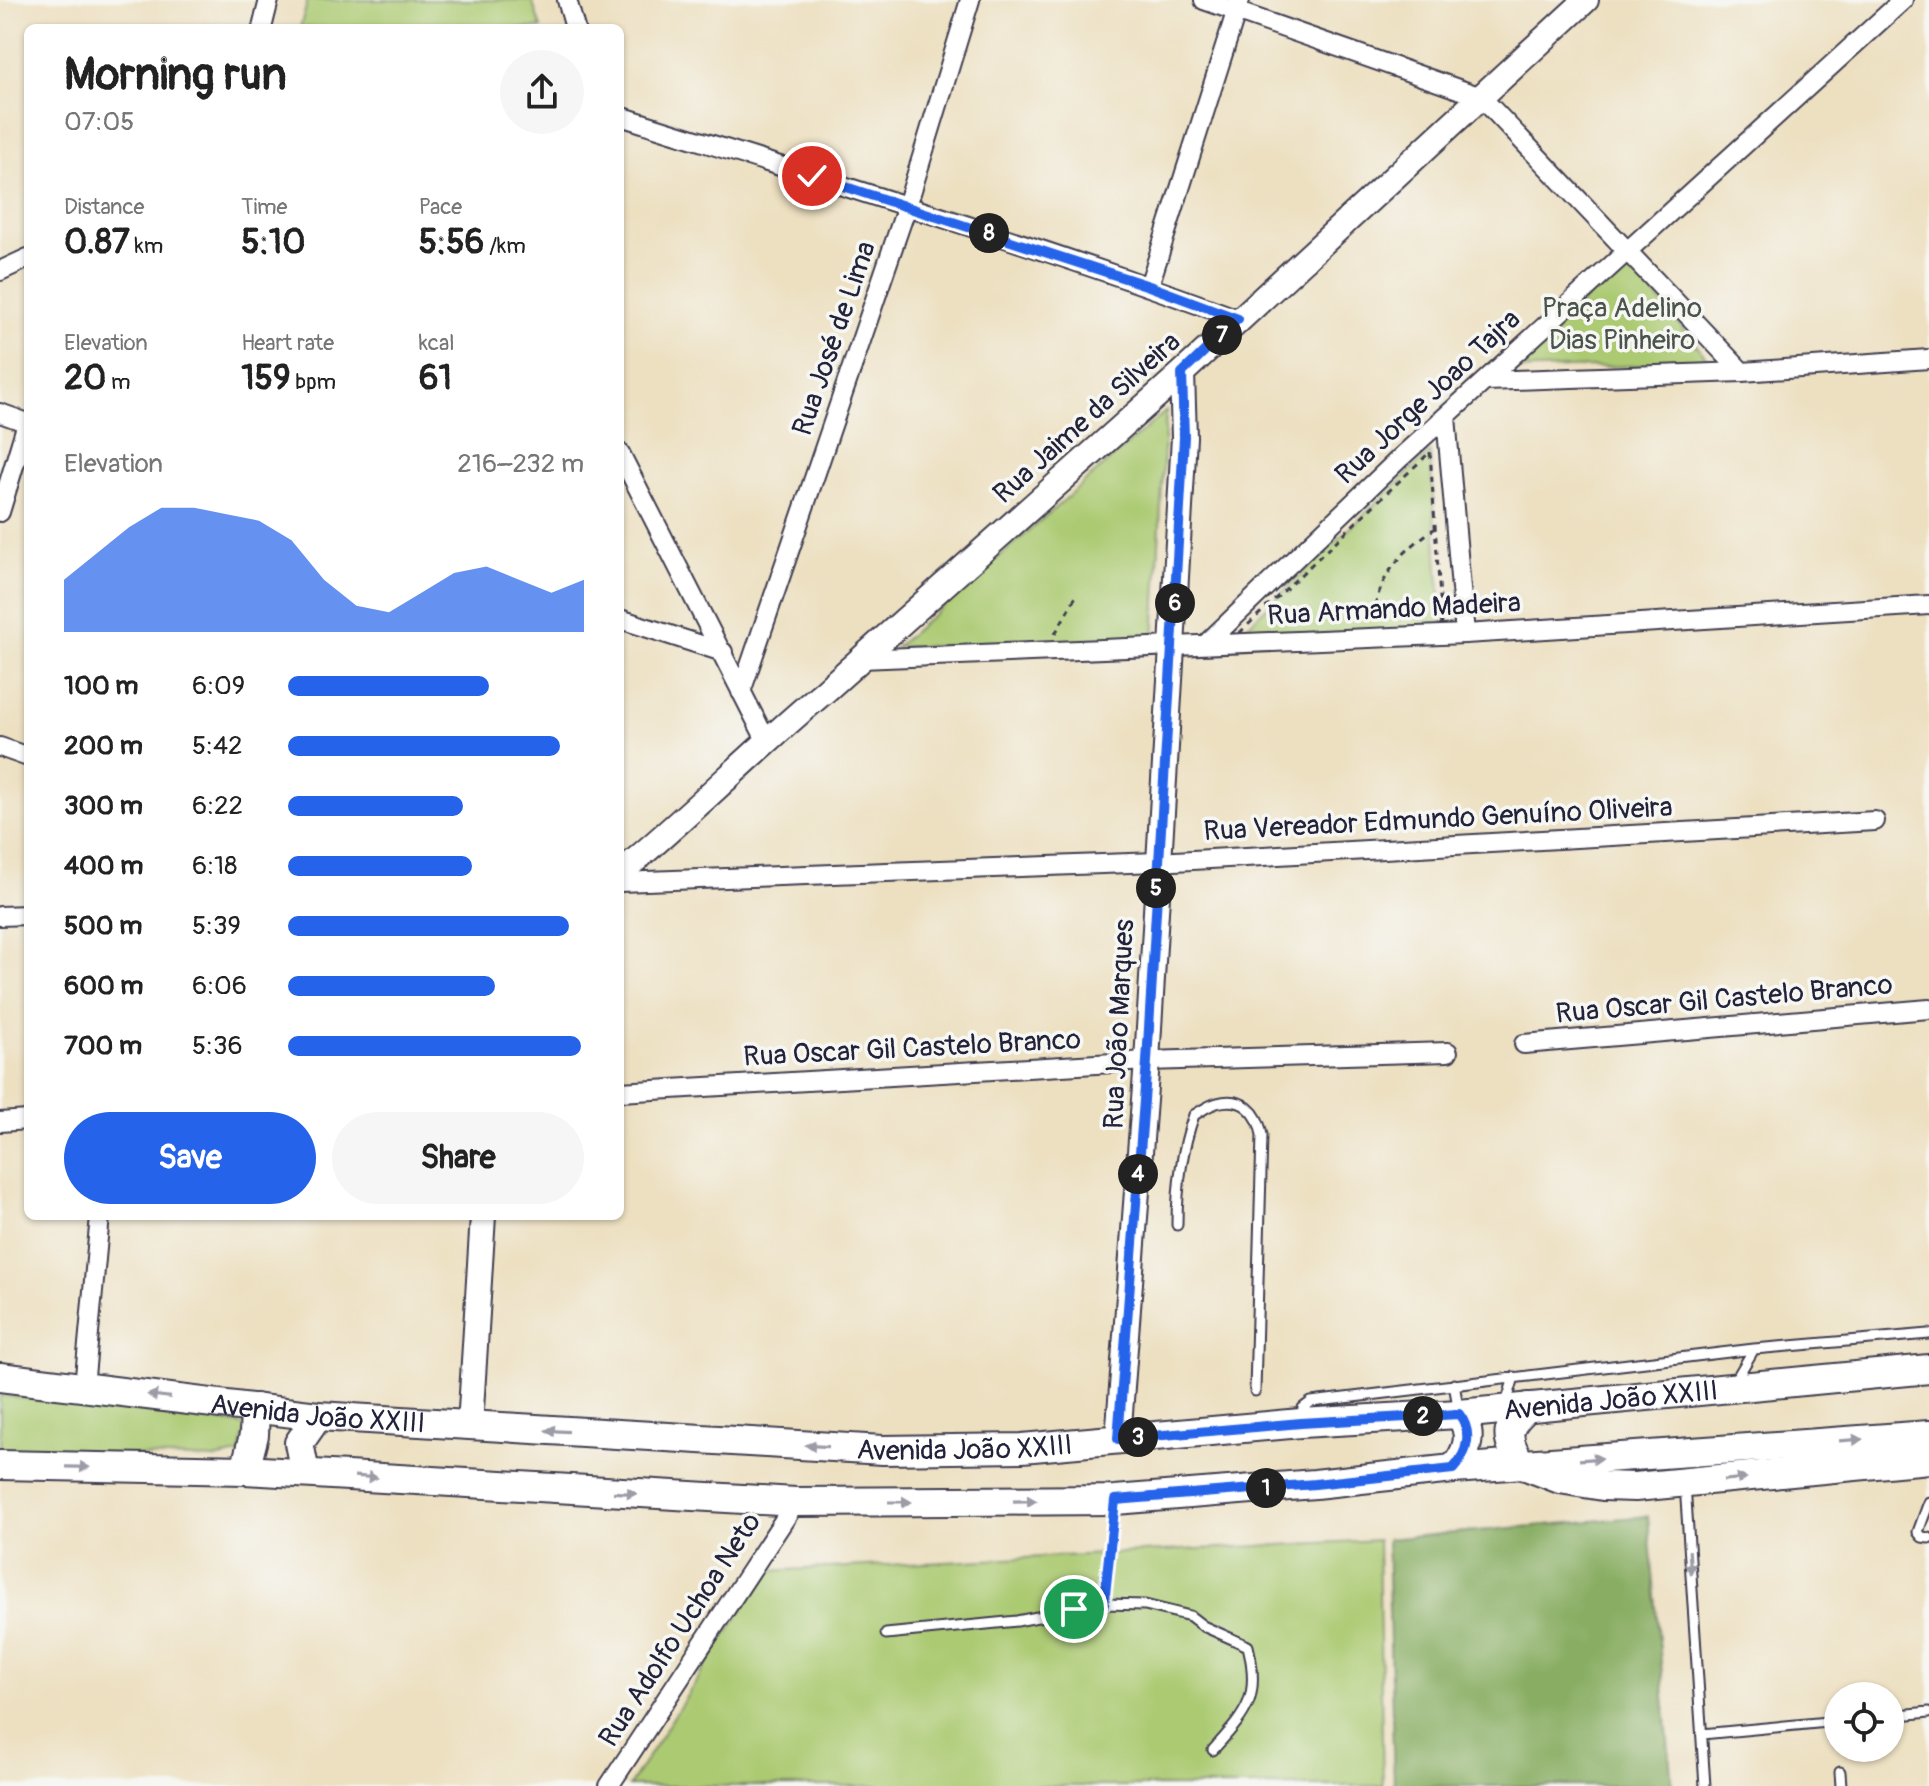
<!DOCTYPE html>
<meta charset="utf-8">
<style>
:root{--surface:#fff;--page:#f6f6f6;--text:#222;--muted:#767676;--accent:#2563eb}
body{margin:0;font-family:Pangolin,sans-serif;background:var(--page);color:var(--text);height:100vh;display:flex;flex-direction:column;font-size:30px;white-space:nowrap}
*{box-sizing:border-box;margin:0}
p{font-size:26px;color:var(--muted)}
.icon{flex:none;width:44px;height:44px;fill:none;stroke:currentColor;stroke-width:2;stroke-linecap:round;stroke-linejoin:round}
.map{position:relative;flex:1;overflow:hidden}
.details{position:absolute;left:24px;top:24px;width:600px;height:1196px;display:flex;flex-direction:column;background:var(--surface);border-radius:12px;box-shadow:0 2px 6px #0004}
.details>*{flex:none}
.buttons{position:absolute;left:1824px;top:1682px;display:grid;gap:16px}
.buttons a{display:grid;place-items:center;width:80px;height:80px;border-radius:50%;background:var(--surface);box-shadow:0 2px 6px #0004;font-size:40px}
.pin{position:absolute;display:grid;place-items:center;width:68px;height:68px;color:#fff;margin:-34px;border:4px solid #fff;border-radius:50%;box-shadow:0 2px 8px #0007}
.km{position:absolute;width:40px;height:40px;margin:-20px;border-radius:50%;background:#222;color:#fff;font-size:22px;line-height:40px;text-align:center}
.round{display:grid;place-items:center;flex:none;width:84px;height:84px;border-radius:42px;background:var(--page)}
.headline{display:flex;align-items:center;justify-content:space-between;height:136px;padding:0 40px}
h1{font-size:44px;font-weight:700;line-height:60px}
.stats{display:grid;grid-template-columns:repeat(3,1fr);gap:12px;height:136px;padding:8px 40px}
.stats div{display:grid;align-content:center}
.stats b{font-size:34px;font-weight:700}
.stats small{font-size:22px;font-weight:400}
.stats p{font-size:22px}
.chart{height:224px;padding:16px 40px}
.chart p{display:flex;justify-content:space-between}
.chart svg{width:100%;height:144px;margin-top:8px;fill:var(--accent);opacity:.7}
.button{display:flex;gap:16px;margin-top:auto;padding:16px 40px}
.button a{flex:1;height:92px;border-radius:48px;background:var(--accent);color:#fff;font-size:32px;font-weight:700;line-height:92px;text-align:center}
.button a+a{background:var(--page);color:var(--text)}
ul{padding:0 40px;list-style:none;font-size:26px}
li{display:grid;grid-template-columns:128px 96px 1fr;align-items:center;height:60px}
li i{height:20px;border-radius:10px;background:var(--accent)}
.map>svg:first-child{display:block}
.green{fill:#acca72;stroke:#677656;stroke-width:2}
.forest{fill:#89ae64;stroke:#566850;stroke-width:2}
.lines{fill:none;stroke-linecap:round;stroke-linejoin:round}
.lane-casing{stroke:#403e4f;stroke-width:13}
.street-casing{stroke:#403e4f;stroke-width:22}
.secondary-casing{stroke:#403e4f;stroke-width:28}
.primary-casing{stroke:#403e4f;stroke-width:32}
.path{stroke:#403e4f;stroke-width:3;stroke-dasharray:6 6;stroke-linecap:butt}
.lane{stroke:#fff;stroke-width:9}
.street{stroke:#fff;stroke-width:18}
.secondary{stroke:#fff;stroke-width:24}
.primary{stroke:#fff;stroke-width:28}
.oneway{fill:#9c9ca7}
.route-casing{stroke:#fff;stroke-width:16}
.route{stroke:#2563eb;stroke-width:10}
.labels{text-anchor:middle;stroke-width:7;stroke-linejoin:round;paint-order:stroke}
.park-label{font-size:28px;fill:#4b544c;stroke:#f6f6f2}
.street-label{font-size:28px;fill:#22223b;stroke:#f6f6f2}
</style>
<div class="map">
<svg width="1929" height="1786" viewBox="0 0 1929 1786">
<rect width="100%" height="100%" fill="#f6f6f2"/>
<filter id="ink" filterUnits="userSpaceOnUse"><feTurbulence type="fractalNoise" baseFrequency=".0125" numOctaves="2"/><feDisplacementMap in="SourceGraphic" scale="16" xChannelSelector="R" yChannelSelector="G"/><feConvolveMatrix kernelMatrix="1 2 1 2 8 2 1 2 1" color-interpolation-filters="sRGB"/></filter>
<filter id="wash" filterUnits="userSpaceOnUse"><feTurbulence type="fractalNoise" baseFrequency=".006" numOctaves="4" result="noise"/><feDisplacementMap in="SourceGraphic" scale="32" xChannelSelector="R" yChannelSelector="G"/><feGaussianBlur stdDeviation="1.8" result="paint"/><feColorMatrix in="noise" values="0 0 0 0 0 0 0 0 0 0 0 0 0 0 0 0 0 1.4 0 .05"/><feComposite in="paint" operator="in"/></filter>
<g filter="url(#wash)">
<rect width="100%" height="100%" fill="#ede0c1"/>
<path class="green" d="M308,0h224l9,28h-241z
M1626,259l85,104 -199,7z
M1166,411l-12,230 -258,6z
M1430,452l12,175 -210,13z
M0,1395l221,26 25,5 -6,28 -26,5 -214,-9z
M1378,1540l5,246h-754l138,-215z"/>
<path class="forest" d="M1648,1516l24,270h-278l-7,-247z"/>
</g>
<g filter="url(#ink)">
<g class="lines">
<defs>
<path id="lane" d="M1177,1225c0,-39 4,-73 17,-110 7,-4 15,-10 23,-12 26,-7 41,9 45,32l-7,256
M1735,1381l19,-32
M1454,1384l5,28
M1506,1404l8,-27
M1301,1419l2,-11 8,-6 443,-53 175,-15
M1685,1484l20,302
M1929,1502l-11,30 4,5 7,1
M1104,1604l11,-101
M886,1634l131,-13 87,-17 41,1 45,11 13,10 45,20c13,53 -2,67 -35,104
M1890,1716l39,-4
M1702,1734l136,-13
M1840,1772l1,14"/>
<path id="street" d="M567,0l8,28
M1204,0l277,97 261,275
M262,28l7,-28
M620,116c207,65 415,128 618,203
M0,271l28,-13
M1149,286l91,-286
M1486,381l256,-9 187,-13
M0,413l28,10
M1446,417l19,217
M620,453l146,287
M0,512l27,-89
M620,619l103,33
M1206,644l194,-186 503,-458
M861,659l604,-25 464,-29
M741,692l166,-486 63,-206
M0,747l28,10
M620,882l537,-20 718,-41
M0,916l28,-1
M1524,1044l405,-35
M620,1092l527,-31 301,-9
M0,1122l28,-2
M84,1387l16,-171
M609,1786l187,-284"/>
<path id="secondary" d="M620,873c71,-58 135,-124 205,-182l357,-318 404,-373
M470,1426l13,-210
M1118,1439l29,-378 25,-414 12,-210 -2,-64"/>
<g id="primary">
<path id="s1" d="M0,1377l318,39 565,34 139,-2 279,-25 158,-9 470,-45"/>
<path d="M1528,1407c-24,20 -23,31 -7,57l39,15 43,7 32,1 294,-28"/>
<path d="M0,1465l245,5 551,32 319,-2 200,-16 138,-15 476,-34"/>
<path d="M1453,1469c15,-16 21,-37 6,-55"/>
<path d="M245,1470l9,-35 1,-27"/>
<path d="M305,1473l-6,-30 19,-27"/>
</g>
</defs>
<use href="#lane" class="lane-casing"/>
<use href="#street" class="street-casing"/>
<use href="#secondary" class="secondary-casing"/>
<use href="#primary" class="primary-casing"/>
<path class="path" d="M1430,452l12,175 -210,13z
M1374,618c2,-40 29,-68 60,-89
M1055,634l21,-38"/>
<use href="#lane" class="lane"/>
<use href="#street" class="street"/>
<use href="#secondary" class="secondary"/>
<use href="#primary" class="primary"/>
</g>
<defs><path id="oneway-solid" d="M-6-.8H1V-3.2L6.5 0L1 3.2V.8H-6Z" transform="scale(2)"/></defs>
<g class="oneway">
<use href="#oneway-solid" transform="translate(159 1396) rotate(-173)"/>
<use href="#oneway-solid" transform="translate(557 1431) rotate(-177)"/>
<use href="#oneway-solid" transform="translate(1851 1440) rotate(-4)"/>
<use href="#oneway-solid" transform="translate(817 1446) rotate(-177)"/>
<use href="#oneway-solid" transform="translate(1591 1459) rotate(-4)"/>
<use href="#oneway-solid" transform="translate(78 1467) rotate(1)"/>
<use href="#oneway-solid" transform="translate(366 1477) rotate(4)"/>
<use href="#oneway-solid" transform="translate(1735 1479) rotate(-6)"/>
<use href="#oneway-solid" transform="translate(625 1493) rotate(3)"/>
<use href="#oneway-solid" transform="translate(1025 1501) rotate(-1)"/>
<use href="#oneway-solid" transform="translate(900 1502)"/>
<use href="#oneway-solid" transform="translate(1690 1562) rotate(86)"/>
</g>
</g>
<g class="lines" filter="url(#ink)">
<defs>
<path id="route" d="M812,176l337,110 89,33 -56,54 2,64 -12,210 -25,414 -29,378 183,-16 158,-9c14,18 9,39 -6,55l-138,15 -200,16 -11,104 -30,5"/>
</defs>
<use href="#route" class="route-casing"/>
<use href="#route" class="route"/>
</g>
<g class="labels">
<g class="park-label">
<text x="1622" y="317">Praça Adelino<tspan x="1622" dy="32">Dias Pinheiro</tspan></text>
</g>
<g class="street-label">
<text transform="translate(833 338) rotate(-71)" y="10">Rua José de Lima</text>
<text transform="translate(1427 396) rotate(-43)" y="10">Rua Jorge Joao Tajra</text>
<text transform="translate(1086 417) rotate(-42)" y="10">Rua Jaime da Silveira</text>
<text transform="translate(1394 608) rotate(-3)" y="10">Rua Armando Madeira</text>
<text transform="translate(1438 818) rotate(-3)" y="10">Rua Vereador Edmundo Genuíno Oliveira</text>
<text transform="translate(1724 998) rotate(-5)" y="10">Rua Oscar Gil Castelo Branco</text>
<text transform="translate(1118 1024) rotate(-87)" y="10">Rua João Marques</text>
<text transform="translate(912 1047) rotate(-3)" y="10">Rua Oscar Gil Castelo Branco</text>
<text dy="10" stroke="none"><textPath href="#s1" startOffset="1616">Avenida João XXIII</textPath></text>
<text dy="10" stroke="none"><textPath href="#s1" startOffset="320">Avenida João XXIII</textPath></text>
<text dy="10" stroke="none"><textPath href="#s1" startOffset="968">Avenida João XXIII</textPath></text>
<text transform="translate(679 1629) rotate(-57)" y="10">Rua Adolfo Uchoa Neto</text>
</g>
</g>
</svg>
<div class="buttons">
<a><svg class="icon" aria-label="locate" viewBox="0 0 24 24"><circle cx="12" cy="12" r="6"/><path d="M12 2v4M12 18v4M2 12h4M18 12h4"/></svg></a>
</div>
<div class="pin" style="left:1074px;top:1609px;background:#1e9e55"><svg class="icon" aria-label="arrive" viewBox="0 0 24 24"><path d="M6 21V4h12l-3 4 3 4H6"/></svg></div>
<div class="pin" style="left:812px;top:176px;background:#d93025"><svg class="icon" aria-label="check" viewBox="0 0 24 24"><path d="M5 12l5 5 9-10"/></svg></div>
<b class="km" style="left:1266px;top:1488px">1</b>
<b class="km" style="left:1423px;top:1416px">2</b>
<b class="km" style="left:1138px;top:1437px">3</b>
<b class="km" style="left:1138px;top:1174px">4</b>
<b class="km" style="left:1156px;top:888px">5</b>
<b class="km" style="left:1175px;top:603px">6</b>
<b class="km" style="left:1222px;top:335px">7</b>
<b class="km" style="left:989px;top:233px">8</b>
<section class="details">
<div class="headline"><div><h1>Morning run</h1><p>07:05</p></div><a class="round"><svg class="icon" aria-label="share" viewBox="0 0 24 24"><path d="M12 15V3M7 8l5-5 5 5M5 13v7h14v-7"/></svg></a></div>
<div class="stats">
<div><p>Distance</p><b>0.87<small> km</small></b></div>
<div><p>Time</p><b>5:10</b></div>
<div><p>Pace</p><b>5:56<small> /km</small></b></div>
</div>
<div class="stats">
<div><p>Elevation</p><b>20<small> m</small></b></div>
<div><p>Heart rate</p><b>159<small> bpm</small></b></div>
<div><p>kcal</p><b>61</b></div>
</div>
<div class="chart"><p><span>Elevation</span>216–232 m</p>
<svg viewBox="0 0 160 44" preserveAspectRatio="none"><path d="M0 44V28L10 20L20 12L30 6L40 6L50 8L60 10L70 16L80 28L90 36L100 38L110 32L120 26L130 24L140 28L150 32L160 28V44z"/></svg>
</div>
<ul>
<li><b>100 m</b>6:09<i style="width:68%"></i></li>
<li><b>200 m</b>5:42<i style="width:92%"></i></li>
<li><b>300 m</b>6:22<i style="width:59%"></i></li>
<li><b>400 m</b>6:18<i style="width:62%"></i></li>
<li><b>500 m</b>5:39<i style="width:95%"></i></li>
<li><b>600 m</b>6:06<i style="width:70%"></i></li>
<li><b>700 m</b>5:36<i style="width:99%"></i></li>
</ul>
<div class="button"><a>Save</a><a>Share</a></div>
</section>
</div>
